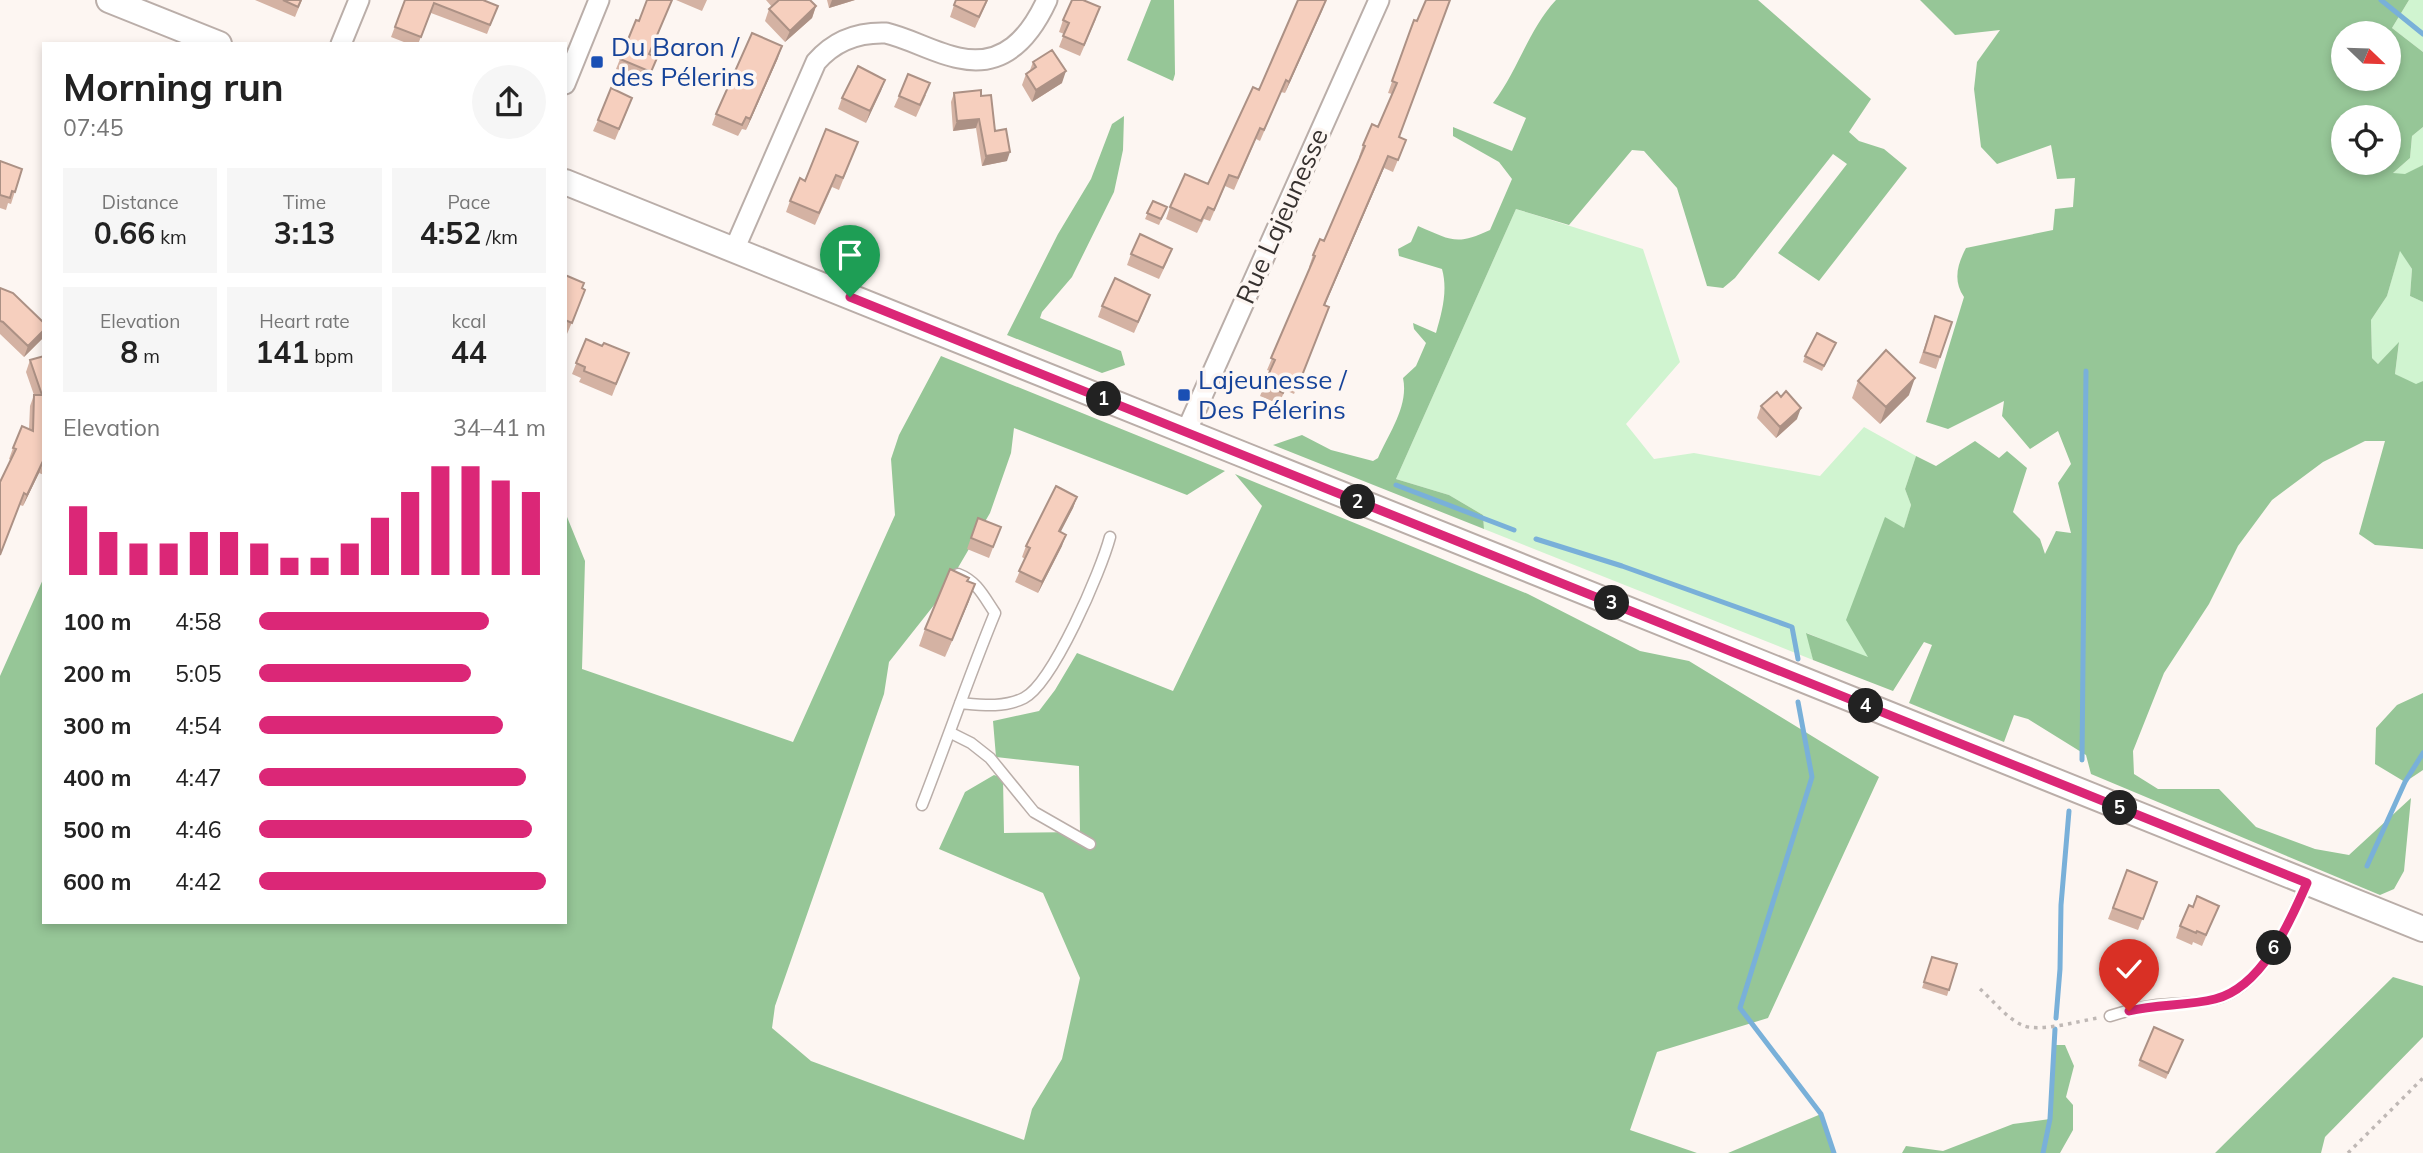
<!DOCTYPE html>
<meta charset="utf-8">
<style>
:root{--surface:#fff;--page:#f6f6f6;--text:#222;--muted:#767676;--accent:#db2777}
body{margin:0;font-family:Mulish,sans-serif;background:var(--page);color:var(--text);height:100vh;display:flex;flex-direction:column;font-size:26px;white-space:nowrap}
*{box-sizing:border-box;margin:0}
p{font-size:23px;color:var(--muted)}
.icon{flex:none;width:38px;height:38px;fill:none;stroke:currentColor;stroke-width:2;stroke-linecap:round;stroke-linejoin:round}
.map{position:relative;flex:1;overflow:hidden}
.sheet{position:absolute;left:42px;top:42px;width:525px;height:882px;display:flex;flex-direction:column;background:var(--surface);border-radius:0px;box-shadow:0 4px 10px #0003}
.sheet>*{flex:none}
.needle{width:46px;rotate:113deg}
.controls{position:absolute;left:2331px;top:21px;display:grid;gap:14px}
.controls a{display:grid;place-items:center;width:70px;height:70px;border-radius:50%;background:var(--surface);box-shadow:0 4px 10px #0003;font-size:35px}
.pin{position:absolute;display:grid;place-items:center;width:60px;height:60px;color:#fff;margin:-72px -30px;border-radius:50% 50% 50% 0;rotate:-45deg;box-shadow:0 0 7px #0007}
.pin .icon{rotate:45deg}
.km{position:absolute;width:35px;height:35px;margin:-18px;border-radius:50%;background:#222;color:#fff;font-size:19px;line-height:35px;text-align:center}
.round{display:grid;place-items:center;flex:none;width:74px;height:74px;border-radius:37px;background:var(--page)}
.overview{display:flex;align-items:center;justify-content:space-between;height:119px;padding:0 21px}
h1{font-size:38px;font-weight:700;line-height:52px}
.stats{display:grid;grid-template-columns:repeat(3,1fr);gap:10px;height:119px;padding:7px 21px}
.stats div{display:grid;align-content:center;border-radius:0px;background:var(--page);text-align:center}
.stats b{font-size:30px;font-weight:700}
.stats small{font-size:19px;font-weight:400}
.stats p{font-size:19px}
.chart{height:196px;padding:14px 21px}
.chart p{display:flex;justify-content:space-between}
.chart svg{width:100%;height:126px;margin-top:7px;stroke:var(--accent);stroke-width:6}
ul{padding:0 21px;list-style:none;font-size:23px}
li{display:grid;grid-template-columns:112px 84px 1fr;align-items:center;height:52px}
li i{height:18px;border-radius:9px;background:var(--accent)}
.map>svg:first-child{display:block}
.green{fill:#d0f4d0}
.forest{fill:#96c697;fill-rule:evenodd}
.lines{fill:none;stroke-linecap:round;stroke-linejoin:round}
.stream{stroke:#79b0d9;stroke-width:5}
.service-casing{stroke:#baaea9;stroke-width:13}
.minor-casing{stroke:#baaea9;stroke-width:23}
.tertiary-casing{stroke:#baaea9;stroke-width:28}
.path{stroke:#bfb8b5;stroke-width:3.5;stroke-dasharray:3.5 5;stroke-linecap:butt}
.service{stroke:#fff;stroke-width:10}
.minor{stroke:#fff;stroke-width:19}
.tertiary{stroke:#fff;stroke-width:24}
.wall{fill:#d4b2a3}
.shaded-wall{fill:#ac9185}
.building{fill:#f6cfbe;stroke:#ac9185;stroke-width:2}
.route-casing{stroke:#fff;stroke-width:14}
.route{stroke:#db2777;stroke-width:9}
.transit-dot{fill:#1a4fb4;stroke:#fdf6f2;stroke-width:2.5}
.labels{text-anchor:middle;stroke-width:7;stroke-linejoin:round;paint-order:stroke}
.transit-label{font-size:26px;fill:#164399;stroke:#fdf6f2;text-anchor:start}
.street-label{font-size:26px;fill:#36312f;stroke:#fdf6f2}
</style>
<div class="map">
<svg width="2423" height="1153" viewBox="0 0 2423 1153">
<rect width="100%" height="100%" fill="#fdf6f2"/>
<path class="green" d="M2409,0h14v52l-31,-24z
M2423,127v38l-18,10 -13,-1 18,-16 2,-22z
M1516,209l127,40 37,113 -54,62 28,35 40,-6 126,23 44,-49 52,29 -11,33 6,16 -7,24 -19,-11 -17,140 -61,-25 6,27 -329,-131 -1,-14 -34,-20 -53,-16z
M2400,250l12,19 -2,27 13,6v79l-7,4 -21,-11 4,-31 -21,21 -6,-6 -1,-38 16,-24z"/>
<path class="forest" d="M1151,0h23l1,74 -2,7 -46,-21z
M1556,0h202l113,99 -22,33 10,9 25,8 23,19 -88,113 -41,-28 69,-89 -14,-10 -98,124 -12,10 -16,-2 -30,-98 -33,-37 -12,-1 -63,75 -53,-16 -120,270 53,16 34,20 1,14 -211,-84 29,-10 29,15 42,11 5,-3c11,-25 31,-52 25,-80l13,-12 10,-23 -12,-14 -1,-6 23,10c6,-21 12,-42 6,-64l-43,-13 -1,-7 13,-7 7,-16c33,14 38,20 72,4l22,-51 -13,-17 -46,-26v-9l59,24 14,-33 -33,-15c25,-32 35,-73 63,-103z
M1920,0h489l-17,28 31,24v75l-11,9 -2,22 -17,15 12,1 18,-9v137l-13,-6 2,-27 -12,-18 -13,45 -16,24 1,38 6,6 21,-22 -4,32 21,10 7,-3v168l-48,-4 -16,-11 26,-93h-20l-42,21 -51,38 -34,46 -29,58 -45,69 -31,78 1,23 24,15h61l37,38 59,22 34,6 62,-57 -7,73 -10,18 -14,6 -289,-121 -5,-19 -58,-36 -14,-4 -10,27 -95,-39 23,-58 -8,-3 -31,49 -80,-31 -7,-27 62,24 -22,-37 39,-103 19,11 7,-23 -6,-16 11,-33 20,10 39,-25 24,17 8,-7 20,17 -14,44 27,27 5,15 11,-23 15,2 -13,-50 13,-19 -13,-33 -28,18 -28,-33 2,-15 -56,28 -22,-7 38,-125c-11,-16 -7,-32 2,-49l87,-18 2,-21 18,-2 2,-29 -18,1 -6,-34 -54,19 -16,-17 -7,-58 3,-27 23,-32 -45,5zM2343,33h46v46h-46zM2343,117h46v46h-46z
M1124,116l-1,34 -9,42 -42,85 -30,35 -2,6 81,33 4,14 -23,8 -95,-38 51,-101 33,-55 21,-55z
M941,356l284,115 -38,24 -173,-67 -3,25 -21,60 -48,82 -53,67 -5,32 -109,312 -3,22 39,33 213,79 8,-31 30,-50 18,-81 -37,-85 -104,-44 26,-57 29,-17 9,3 1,55 76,-1 -1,-66 -83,-9 -3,-36 46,-10 16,-21 22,-37 96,38 89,-185 -27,-32 293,120 112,57 49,10 190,116 -111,241 -111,34 -27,78 67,23h-1697v-477l44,-99v345h521v-410l20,49 -3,108 211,73 102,-227 -4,-56 8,-24z
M2423,693v77l-18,12 -30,-18 1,-36 21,-23z
M2393,977l30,9v51l-98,100 -4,16h-106z
M2055,1045h10l9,21 -8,31 7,8v25l-13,23h-158l4,-7 37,5 70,-27 37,-5z
M1821,1114l13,39h-106z"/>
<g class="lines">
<path class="stream" d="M2381,0l42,34
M1396,485l118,45
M1536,539l86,27 170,61 6,32
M1798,702l14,75 -72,231 81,106 13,39
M2082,760l4,-389
M2367,866l38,-84 18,-29
M2056,1018l4,-49 1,-64 8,-94
M2043,1153l7,-34 5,-90"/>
<defs>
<path id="service" d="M960,703c22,2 44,5 64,-5 29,-15 77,-127 86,-161
M951,733l20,10 19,15 44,54 56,32
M922,805c25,-64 47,-129 73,-192 -11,-16 -18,-32 -37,-39
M2110,1016c16,-5 31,-9 47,-11 20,-2 40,-1 59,-6 46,-12 73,-75 90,-115"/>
<path id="minor" d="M341,44l18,-44
M565,84l34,-84
M734,250l82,-188c18,-21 42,-30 70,-29 25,6 48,20 73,25 45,10 71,-21 88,-58
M1186,432l193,-432"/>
<path id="tertiary" d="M109,0l110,44
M565,182l1858,747"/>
</defs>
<use href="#service" class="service-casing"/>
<use href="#minor" class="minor-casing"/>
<use href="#tertiary" class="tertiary-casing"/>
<path class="path" d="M1980,989c13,11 26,29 42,36 16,8 57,-4 76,-7
M2348,1153l75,-75"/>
<use href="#service" class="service"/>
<use href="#minor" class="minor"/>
<use href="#tertiary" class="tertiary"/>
</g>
<path class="wall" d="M255,0h47l-7,17z
M405,0l93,6 -11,28 -56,-21 -13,31h-9l-18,-7z
M676,0h31l-5,11z
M766,0h44l6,6 -4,12 -27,24 -20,-21 4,-12 3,-2z
M827,0h28l-26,8z
M988,0l-13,28 -25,-11 4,-12z
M1326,0l-41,93 -4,-1 -21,49 -4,-2 -22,51 -9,-4 -15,35 -6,-2 -7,14 -31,-14 4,-12 38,-23 51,-94z
M1096,19l-16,37 -21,-9 5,-13 -5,-2 4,-12z
M1414,20l-15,117 7,3 -13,32 -9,-4 -59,137 4,2 -35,87 -9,-4 -6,14 -19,-8 10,-25 -3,-1 44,-103h-2l4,-12 11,-14 36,-84h-1l4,-12 15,-18 14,-33 -4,-1z
M650,55l7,3 -10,25 -31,-14 4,-10z
M778,58l-32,72 -4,-1 -4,7 -26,-11 4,-11z
M1033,62l29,21 -30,19 -10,-17 4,-11 4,-4z
M885,80l-19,43 -28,-14 4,-11z
M954,93l27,3 26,65 -25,5 -6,-38 -23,3 -2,-29z
M926,95l-10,22 -22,-10 5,-11z
M628,109l-13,31 -22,-9 5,-11z
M858,142l-19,48 -7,-3 -17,38 -29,-13 4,-11 15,-20z
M0,161l22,8 -11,35 -3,-1 -2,7 -6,-2z
M1153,201l14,6 -8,18 -14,-6z
M1131,254l37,6 -9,19 -32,-14z
M565,275l17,13 -1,13 -14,33 -2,-1z
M0,288l43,50 -19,19 -24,-23z
M1102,306h44l-12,27 -36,-16z
M1935,316l17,6 -16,47 -17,-6z
M586,339l16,7 27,7 -17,43 -33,-14 2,-4 -9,-4z
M1836,343l-14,28 -19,-9 2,-6z
M44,356v119l-5,-2 -16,33 -3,-1 -9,-45 -2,-1 4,-11 16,-19 1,-23 4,-11 -8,-23 4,-12z
M1858,381l51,14 -29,29 -28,-26z
M1761,406l36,13 -21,19 -19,-20z
M1077,497l-4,11 -13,24 2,14 -24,47 -23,-11 10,-23 -3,-2 4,-11z
M978,518l23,9 -12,31 -22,-9z
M968,581l1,20 -24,56 -26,-11 6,-17z
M2127,870l30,12 -19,48 -30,-11z
M2219,906l-17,40 -9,-4 -1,3 -16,-7 4,-12 13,-19z
M1932,957l25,7 -10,32 -25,-8z
M2183,1040l-17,39 -28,-13 2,-6z"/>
<path class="shaded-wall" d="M832,0h23l-26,8z
M1326,0l-4,11 -37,82 4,-11z
M816,6l-4,12 -27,24 5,-11z
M782,46l-4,12 -32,72 4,-11z
M1066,71l-4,12 -30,19 4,-12z
M885,80l-4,11 -15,32 4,-12z
M979,119l-3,9 -23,3 4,-10z
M1010,152l-3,9 -25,5 4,-10z
M1388,156l-4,12 -64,148 4,-11z
M44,330l-1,8 -19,19 4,-11z
M1915,378l-6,17 -29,29 6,-17z
M1801,408l-4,11 -21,19 4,-11z
M43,461l-4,12 -16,33 4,-11z
M1077,497l-4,11 -18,35 4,-12z
M1066,535l-4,11 -24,47 4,-11z
M975,584l-6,17 -24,56 7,-17z"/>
<path class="building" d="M283,0h18l-3,7z
M405,0h78l15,6 -8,19 -56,-22 -13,34 -26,-10z
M647,0h25l-23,54 8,4 -6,14 -31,-13 16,-39 3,1z
M779,0h31l6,6 -26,25 -21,-22z
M956,0h31l-8,17 -25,-12z
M1072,0h11l17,7 -16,38 -21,-9 6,-13 -6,-3z
M1298,0h28l-37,82 -3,-2 -22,50 -4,-2 -22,50 -9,-3 -15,35 -6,-3 -7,14 -31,-14 15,-33 23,10 45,-97 6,3z
M1426,0h24l-51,137 7,3 -8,20 -10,-4 -64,149 5,2 -30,76 -10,-5 -6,15 -19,-9 11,-24 -4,-2 44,-102 -2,-1 7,-16 4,2 41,-95 -2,-1 9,-21 6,3 19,-44 -5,-2 22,-61 3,1z
M752,33l30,13 -32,73 -4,-2 -4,8 -26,-11z
M1052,50l14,21 -30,19 -10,-16 10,-7 -3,-5z
M858,66l27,14 -15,31 -28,-13z
M908,74l22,9 -10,22 -21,-9z
M611,88l21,10 -13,31 -21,-9z
M981,90v6l10,-1 4,36 11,-2 4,23 -24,4 -7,-37 -22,2 -3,-28z
M826,129l32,13 -15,36 -7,-3 -17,38 -29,-12 10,-23 5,3z
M0,161l22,8 -7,23 -3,-1 -2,7 -10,-3z
M1153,201l14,6 -6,12 -14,-6z
M1140,234l32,15 -9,19 -32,-14z
M565,275l19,8 -2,5 3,2 -13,33 -7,-3z
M1115,278l35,17 -12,27 -36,-16z
M0,288l13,5 31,30v7l-16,16 -25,-24 -3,-1z
M1935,316l17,6 -12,35 -16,-5z
M1817,333l19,10 -12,23 -19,-10z
M586,339l16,7 2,-3 25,10 -13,31 -32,-13 1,-4 -9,-4z
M1886,350l29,28 -29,29 -28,-26z
M44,356v106l-1,-1 -16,34 -3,-2 -24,62v-73l16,-33 -3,-1 9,-22 11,5 1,-36h8l-12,-35z
M1786,391l15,17 -21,19 -19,-21 16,-14 4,5z
M1056,486l21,11 -18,34 7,4 -24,47 -23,-11 11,-23 -4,-2z
M978,518l23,9 -8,20 -22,-9z
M950,569l19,9 -2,3 8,3 -23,56 -27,-11z
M2127,870l30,12 -14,37 -30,-11z
M2197,896l22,10 -13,29 -9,-4 -1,2 -16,-7 9,-21 4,2z
M1932,957l25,7 -8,26 -25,-8z
M2154,1027l29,13 -15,33 -28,-13z"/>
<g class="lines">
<defs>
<path id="route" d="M850,297l1457,586c-18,41 -45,104 -92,116 -28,7 -58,5 -86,12"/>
</defs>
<use href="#route" class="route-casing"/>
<use href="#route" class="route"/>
</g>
<g class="transit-dot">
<rect x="590" y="55" width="14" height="14" rx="3.5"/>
<rect x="1177" y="388" width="14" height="14" rx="3.5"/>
</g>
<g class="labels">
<g class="transit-label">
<text x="611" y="56">Du Baron /<tspan x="611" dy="30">des Pélerins</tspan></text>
<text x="1198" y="389">Lajeunesse /<tspan x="1198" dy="30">Des Pélerins</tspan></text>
</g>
<g class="street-label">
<text transform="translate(1282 216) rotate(-66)" y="9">Rue Lajeunesse</text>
</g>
</g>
</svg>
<div class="controls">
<a><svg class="needle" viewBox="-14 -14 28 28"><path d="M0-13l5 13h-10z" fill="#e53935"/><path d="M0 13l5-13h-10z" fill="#767676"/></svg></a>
<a><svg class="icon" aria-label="locate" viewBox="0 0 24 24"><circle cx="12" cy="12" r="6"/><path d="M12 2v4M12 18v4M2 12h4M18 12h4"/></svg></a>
</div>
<div class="pin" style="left:850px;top:297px;background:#1e9e55"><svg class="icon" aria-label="arrive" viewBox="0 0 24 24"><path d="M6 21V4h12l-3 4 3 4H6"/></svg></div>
<div class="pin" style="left:2129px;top:1011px;background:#d93025"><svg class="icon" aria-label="check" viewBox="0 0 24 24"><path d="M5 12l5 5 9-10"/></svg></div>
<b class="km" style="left:1104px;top:399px">1</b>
<b class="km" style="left:1358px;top:502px">2</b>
<b class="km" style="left:1612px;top:603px">3</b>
<b class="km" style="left:1866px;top:706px">4</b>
<b class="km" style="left:2120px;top:808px">5</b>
<b class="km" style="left:2274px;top:948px">6</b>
<section class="sheet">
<div class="overview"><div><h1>Morning run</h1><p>07:45</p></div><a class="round"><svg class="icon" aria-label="share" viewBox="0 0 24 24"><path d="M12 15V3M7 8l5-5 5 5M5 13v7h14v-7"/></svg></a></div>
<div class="stats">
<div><p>Distance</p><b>0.66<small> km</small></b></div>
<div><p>Time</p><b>3:13</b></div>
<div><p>Pace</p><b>4:52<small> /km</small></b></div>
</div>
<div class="stats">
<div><p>Elevation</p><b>8<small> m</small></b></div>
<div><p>Heart rate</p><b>141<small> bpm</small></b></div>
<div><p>kcal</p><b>44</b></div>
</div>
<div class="chart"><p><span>Elevation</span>34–41 m</p>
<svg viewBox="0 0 160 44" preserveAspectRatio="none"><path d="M5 44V20M15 44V29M25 44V33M35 44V33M45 44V29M55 44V29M65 44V33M75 44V38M85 44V38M95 44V33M105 44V24M115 44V15M125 44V6M135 44V6M145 44V11M155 44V15"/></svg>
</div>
<ul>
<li><b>100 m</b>4:58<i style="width:80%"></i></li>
<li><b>200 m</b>5:05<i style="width:74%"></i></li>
<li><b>300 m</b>4:54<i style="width:85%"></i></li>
<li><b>400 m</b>4:47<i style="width:93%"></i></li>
<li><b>500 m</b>4:46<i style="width:95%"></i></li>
<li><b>600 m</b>4:42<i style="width:100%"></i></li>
</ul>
</section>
</div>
